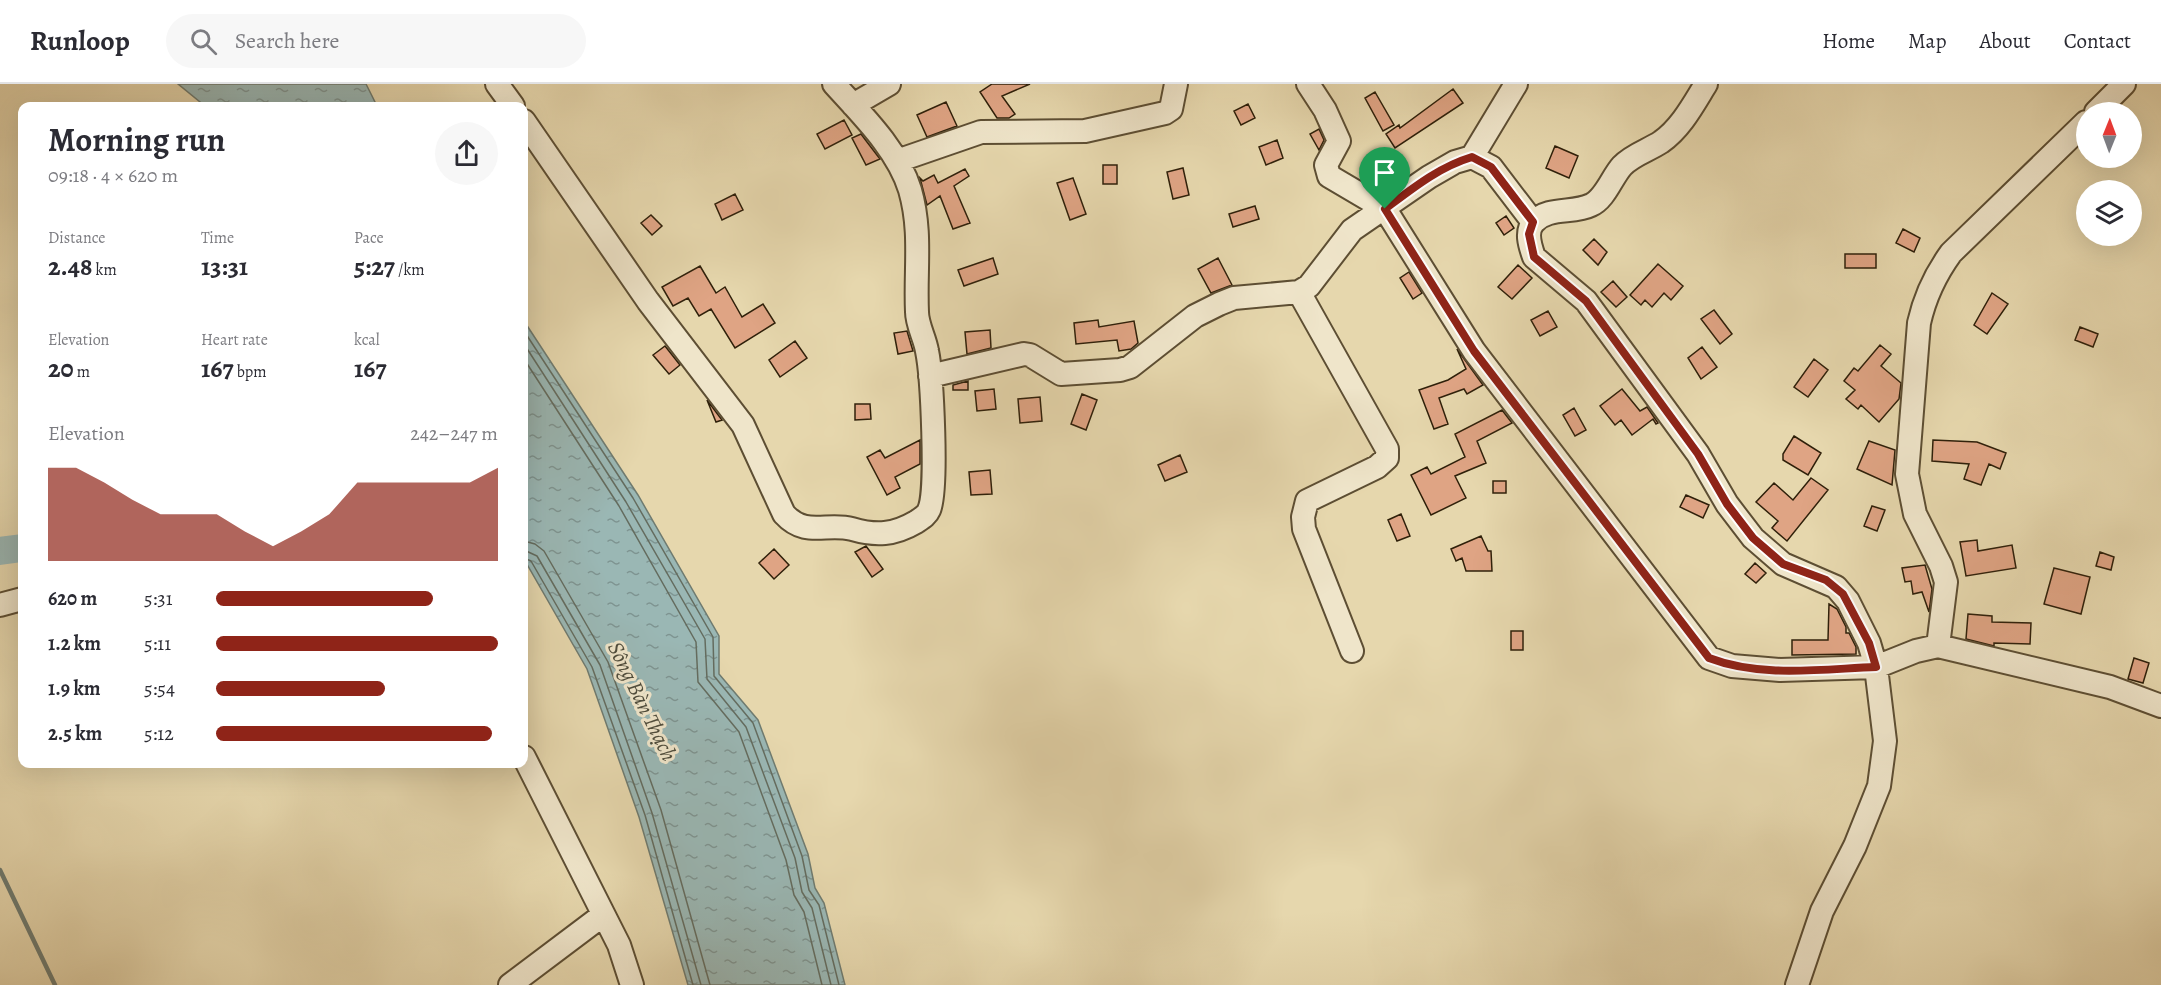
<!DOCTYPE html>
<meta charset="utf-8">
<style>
:root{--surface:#fff;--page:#f7f7f7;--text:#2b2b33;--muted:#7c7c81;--line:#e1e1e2;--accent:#8f2418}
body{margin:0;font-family:Alegreya,serif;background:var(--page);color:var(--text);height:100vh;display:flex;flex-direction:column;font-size:22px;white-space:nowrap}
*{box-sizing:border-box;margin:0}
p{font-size:20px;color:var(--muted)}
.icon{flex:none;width:33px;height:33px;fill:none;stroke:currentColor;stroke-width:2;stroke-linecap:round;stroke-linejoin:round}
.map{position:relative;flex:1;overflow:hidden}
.details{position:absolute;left:18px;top:18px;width:510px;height:666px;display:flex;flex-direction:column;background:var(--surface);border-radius:12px;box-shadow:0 6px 24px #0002}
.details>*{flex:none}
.needle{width:39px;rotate:1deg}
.tools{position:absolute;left:2076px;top:18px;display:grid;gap:12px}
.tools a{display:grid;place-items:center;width:66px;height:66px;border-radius:50%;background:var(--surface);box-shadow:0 6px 24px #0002;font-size:30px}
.pin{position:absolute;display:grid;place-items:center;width:51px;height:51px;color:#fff;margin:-62px -26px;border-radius:50% 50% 50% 0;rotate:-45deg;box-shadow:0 0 6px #0007}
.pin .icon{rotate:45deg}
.round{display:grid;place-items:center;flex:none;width:63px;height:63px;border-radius:32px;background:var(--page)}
.overview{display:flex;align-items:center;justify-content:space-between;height:102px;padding:0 30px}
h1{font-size:33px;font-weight:700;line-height:45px}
.figures{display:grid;grid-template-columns:repeat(3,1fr);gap:9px;height:102px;padding:6px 30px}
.figures div{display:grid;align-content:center}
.figures b{font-size:26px;font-weight:700}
.figures small{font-size:16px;font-weight:400}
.figures p{font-size:16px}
.chart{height:168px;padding:12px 30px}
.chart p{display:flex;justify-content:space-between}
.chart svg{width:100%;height:108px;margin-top:6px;fill:var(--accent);opacity:.7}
ul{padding:0 30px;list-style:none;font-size:20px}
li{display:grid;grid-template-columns:96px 72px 1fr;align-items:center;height:45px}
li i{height:15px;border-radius:8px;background:var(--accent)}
header{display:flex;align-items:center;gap:36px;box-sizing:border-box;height:84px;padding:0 30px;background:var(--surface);border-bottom:2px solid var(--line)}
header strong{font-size:28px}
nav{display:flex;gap:33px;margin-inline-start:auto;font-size:21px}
.search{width:420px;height:54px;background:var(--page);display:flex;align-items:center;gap:15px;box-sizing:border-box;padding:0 21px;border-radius:33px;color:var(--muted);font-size:22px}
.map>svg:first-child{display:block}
.water{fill:url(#water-ripples);stroke:#6f7b70;stroke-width:1.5}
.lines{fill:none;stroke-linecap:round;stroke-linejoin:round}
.shore{stroke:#646c5f;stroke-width:1.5}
.stream{stroke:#6f7b70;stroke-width:4.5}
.river{stroke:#9ab7b4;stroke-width:28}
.building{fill:#dfa484;stroke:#2f200a;stroke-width:1.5}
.minor-casing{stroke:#5d4e33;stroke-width:26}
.minor{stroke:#efe5ca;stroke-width:22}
.route-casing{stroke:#fff;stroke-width:12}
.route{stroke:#8f2418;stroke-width:8}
.labels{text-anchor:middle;stroke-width:6;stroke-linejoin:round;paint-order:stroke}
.water-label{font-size:22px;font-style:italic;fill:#4f4d3d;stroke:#efe5ca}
</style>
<header>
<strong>Runloop</strong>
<div class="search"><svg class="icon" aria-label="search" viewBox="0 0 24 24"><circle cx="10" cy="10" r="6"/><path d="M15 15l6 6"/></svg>Search here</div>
<nav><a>Home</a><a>Map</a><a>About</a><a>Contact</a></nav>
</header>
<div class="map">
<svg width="2161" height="901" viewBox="0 0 2161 901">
<defs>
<pattern id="water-ripples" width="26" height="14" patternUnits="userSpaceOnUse" patternTransform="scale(1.5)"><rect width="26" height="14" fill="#9ab7b4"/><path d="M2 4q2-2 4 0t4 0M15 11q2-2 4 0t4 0" fill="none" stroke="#7e9491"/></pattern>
</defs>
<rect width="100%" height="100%" fill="#e6d7ad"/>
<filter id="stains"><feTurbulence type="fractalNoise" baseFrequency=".00333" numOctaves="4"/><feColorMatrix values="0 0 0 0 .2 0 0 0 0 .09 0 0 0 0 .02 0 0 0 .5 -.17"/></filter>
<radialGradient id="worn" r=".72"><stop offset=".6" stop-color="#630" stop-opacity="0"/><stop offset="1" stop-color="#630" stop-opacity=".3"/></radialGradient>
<path class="water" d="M178,0h188l11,22h-172z
M524,237l114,174 81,141v38l39,46 50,134 7,34 9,15 21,82h-157l-49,-168 -52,-148 -63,-110z"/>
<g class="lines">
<path class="shore" d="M524,247l109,167 80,139 1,39 39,47 49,133 7,34 10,15 20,80
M524,260l102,158 79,137 2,40 39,48 49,131 7,34 10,16 19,77
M524,275l95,147 77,136 2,40 41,50 47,128 8,35 10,17 18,73
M524,457l11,3 9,7 64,111 53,148 49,175
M524,466l13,6 63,109 52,148 49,172
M524,474l7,3 61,106 53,148 48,170"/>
<path class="stream" d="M0,786l55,115"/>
<path class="river" d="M0,467l22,-3"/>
</g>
<path class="building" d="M992,0h38l-28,12 13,18 -6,4h-12l-17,-26z
M1453,5l10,14 -68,45 -9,-14 13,-9 1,3z
M1375,8l19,33 -11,6 -18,-33z
M946,18l11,24 -30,11 -10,-22z
M1248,20l7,14 -14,7 -7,-14z
M844,36l8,15 -27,14 -8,-15z
M1319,45l5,11 -5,10 -9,-16z
M861,50l6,8 13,17 -14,6 -14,-27z
M1277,56l6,18 -17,7 -7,-18z
M1555,62l23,10 -9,22 -23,-10z
M1103,81h14v19h-14z
M1183,84l6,27 -16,4 -6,-27z
M965,85l4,7 -15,10 16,37 -17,6 -13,-33 -13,9 -7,-27 3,3 11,-6 4,8z
M1073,94l13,36 -16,6 -13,-37z
M735,110l8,16 -21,10 -7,-16z
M1255,122l4,13 -26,8 -4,-13z
M651,131l11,11 -10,9 -11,-12z
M1506,132l8,12 -10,7 -8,-12z
M1903,145l17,9 -6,14 -18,-9z
M1594,155l13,13 -9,13 -15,-15z
M1845,170h31v14h-31z
M993,174l5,16 -34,12 -6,-16z
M1218,174l14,27 -21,8 -13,-24z
M1658,180l25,22 -12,14 -7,-7 -12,14 -7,-7 -4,5 -11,-10z
M1518,181l14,13 -20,21 -14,-12z
M700,182l16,27 9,-6 17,30 21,-13 12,19 -40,25 -24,-39 -12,7 -11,-18 -15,8 -11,-19z
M1409,188l13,21 -9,6 -13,-21z
M1613,197l14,16 -11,10 -15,-15z
M1992,209l16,11 -21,30 -13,-9z
M1714,226l18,24 -12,10 -19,-25z
M1548,227l9,16 -17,9 -9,-16z
M1098,236l1,7 35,-6 4,22 -7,6 -12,2 -2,-11 -41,4 -2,-21z
M2080,243l18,7 -5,13 -18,-7z
M990,246l1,18 -24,6 -2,-22z
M907,247l6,20 -15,3 -4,-21z
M795,257l12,17 -27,19 -11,-17z
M1880,261l11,9 -10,12 20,17 -2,16 -20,23 -18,-17 -3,4 -12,-10 9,-9 -11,-9 10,-13 4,3z
M665,262l15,19 -11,9 -16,-19z
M1702,263l15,20 -16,12 -13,-21z
M1457,265l26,36 -16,9 -3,-5 -25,9 9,26 -14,5 -15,-39 29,-10 18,-11z
M1814,275l14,11 -20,27 -14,-10z
M968,297v9h-15v-5z
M994,305l2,20 -19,2 -2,-20z
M1622,305l18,22 7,-4 11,16 -2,1 -3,-5 -21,16 -11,-15 -6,5 -15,-19z
M1082,310l15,6 -11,30 -15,-6z
M1040,313l2,24 -22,2 -2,-24z
M707,316l15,20 -6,2z
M855,320h15l1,15 -16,1z
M1574,324l12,22 -11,6 -12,-21z
M1502,326l10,13 -35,18 9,22 -31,13 11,22 -35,17 -20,-40 16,-8 4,7 34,-17 -10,-23z
M1794,352l27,17 -13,22 -25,-15v-6z
M920,356v24l-25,13 5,11 -13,7 -20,-38 13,-7 5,8z
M1933,356l44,2 29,11 -6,16 -11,-5 -8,21 -17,-6 5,-15 -37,-3z
M1869,357l26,9 -3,35 -35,-16z
M1180,371l7,17 -22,9 -7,-16z
M990,386l2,24 -21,1 -2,-23z
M1811,394l17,12 -41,51 -15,-13 6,-7 -22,-19 18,-19 19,17z
M1493,397h13v12h-13z
M1686,411l23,10 -6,13 -23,-11z
M1872,422l13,4 -8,21 -13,-5z
M1401,430l9,22 -13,5 -9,-21z
M1481,452l7,15h3l1,20h-26l-4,-13 -6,3 -5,-12z
M1977,456l1,11 34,-6 4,23 -50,8 -6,-34z
M866,462l17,23 -11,8 -17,-25z
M774,465l15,16 -15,14 -15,-16z
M2100,468l14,5 -3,13 -15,-4z
M1755,479l11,10 -10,10 -11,-9z
M1925,481l7,24 -3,23 -7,-20 -9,2 -2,-13 -6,1 -3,-14z
M2054,484l36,9 -9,37 -37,-10z
M1829,520l8,5 9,18v6h3l7,14v7l-64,1v-15h36z
M1968,530l24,2v6l39,1 -1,21 -36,-1v3l-28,-7z
M1511,547h12v19h-12z
M2134,574l15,5 -6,20 -15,-4z"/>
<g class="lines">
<defs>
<path id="minor" d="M497,0l16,22
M1308,0l17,26 14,31 -13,24 3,11 56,33 89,142 235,307 23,8 48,4 96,-3 40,-16 22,-5 172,41 51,19
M1706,0c-13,21 -25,44 -45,58 -12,8 -29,13 -39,24 -10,11 -17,33 -31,39 -18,9 -42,1 -57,17 -9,9 -4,24 0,35l52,44 112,153 29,50 26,34 30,26 53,23 12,14 21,42 7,24 9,74 -6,45 -24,60 -33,65 -25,74
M853,21l36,-21
M2096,28l28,-28
M524,37l124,180 95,124 41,89c22,24 42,8 68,15 24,7 42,6 64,-7 6,-4 11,-7 13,-12 9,-20 3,-135 -2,-159 -2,-13 -10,-26 -10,-39 -2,-43 5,-80 -7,-122 -12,-40 -48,-75 -76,-106
M1472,73l44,-73
M897,77l84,-29 104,-1 80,-18 6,-4 5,-25
M1299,208l88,157v9l-10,9 -70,34 -4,16 1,12 48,122
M930,292l94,-22 6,1 31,19 59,-4 10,-3 65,-51 24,-12 15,-6 65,-6 10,-6 43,-56 77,-53 26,-15 17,-5 19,10 42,55
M0,521l22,-6
M1938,562l8,-64 -5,-16 -26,-52 -8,-40 12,-151c6,-27 16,-48 32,-70l135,-131
M524,673l95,188 13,40
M510,901l93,-70"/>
</defs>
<use href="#minor" class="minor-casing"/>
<use href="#minor" class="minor"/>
</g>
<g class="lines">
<defs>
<path id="route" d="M1472,73l19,10 42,55 -4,12 5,23 52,44 112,153 29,50 26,34 30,26 43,16 17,14 26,49 7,24c-54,2 -115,11 -167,-9l-235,-307 -89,-142c28,-21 54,-42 87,-52z"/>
</defs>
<use href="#route" class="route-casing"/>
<use href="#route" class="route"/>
</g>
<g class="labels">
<g class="water-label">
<text transform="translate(643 617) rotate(64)" y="8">Sông Bàn Thạch</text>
</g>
</g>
<rect width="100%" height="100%" filter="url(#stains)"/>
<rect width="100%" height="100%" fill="url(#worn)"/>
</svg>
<div class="tools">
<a><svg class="needle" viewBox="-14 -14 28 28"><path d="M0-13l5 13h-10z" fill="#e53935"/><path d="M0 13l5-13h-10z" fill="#7c7c81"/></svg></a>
<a><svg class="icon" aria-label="layers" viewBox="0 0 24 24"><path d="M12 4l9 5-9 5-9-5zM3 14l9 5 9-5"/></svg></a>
</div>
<div class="pin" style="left:1385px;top:125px;background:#1e9e55"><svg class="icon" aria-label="arrive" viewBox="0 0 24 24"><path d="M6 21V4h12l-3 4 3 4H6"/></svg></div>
<section class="details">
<div class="overview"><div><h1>Morning run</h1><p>09:18 · 4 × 620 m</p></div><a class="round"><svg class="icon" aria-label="share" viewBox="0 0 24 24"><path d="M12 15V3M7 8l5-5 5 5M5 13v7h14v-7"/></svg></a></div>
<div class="figures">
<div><p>Distance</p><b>2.48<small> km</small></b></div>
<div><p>Time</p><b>13:31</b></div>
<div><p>Pace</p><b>5:27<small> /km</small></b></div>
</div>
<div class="figures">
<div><p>Elevation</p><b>20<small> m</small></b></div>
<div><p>Heart rate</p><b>167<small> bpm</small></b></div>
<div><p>kcal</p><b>167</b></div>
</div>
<div class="chart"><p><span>Elevation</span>242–247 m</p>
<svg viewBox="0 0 160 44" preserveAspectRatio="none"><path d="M0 44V6L10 6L20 12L30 19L40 25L50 25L60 25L70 32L80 38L90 32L100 25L110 12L120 12L130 12L140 12L150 12L160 6V44z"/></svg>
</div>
<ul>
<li><b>620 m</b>5:31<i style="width:77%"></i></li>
<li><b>1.2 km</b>5:11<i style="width:100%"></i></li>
<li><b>1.9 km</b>5:54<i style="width:60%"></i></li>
<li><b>2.5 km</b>5:12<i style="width:98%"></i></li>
</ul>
</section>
</div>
